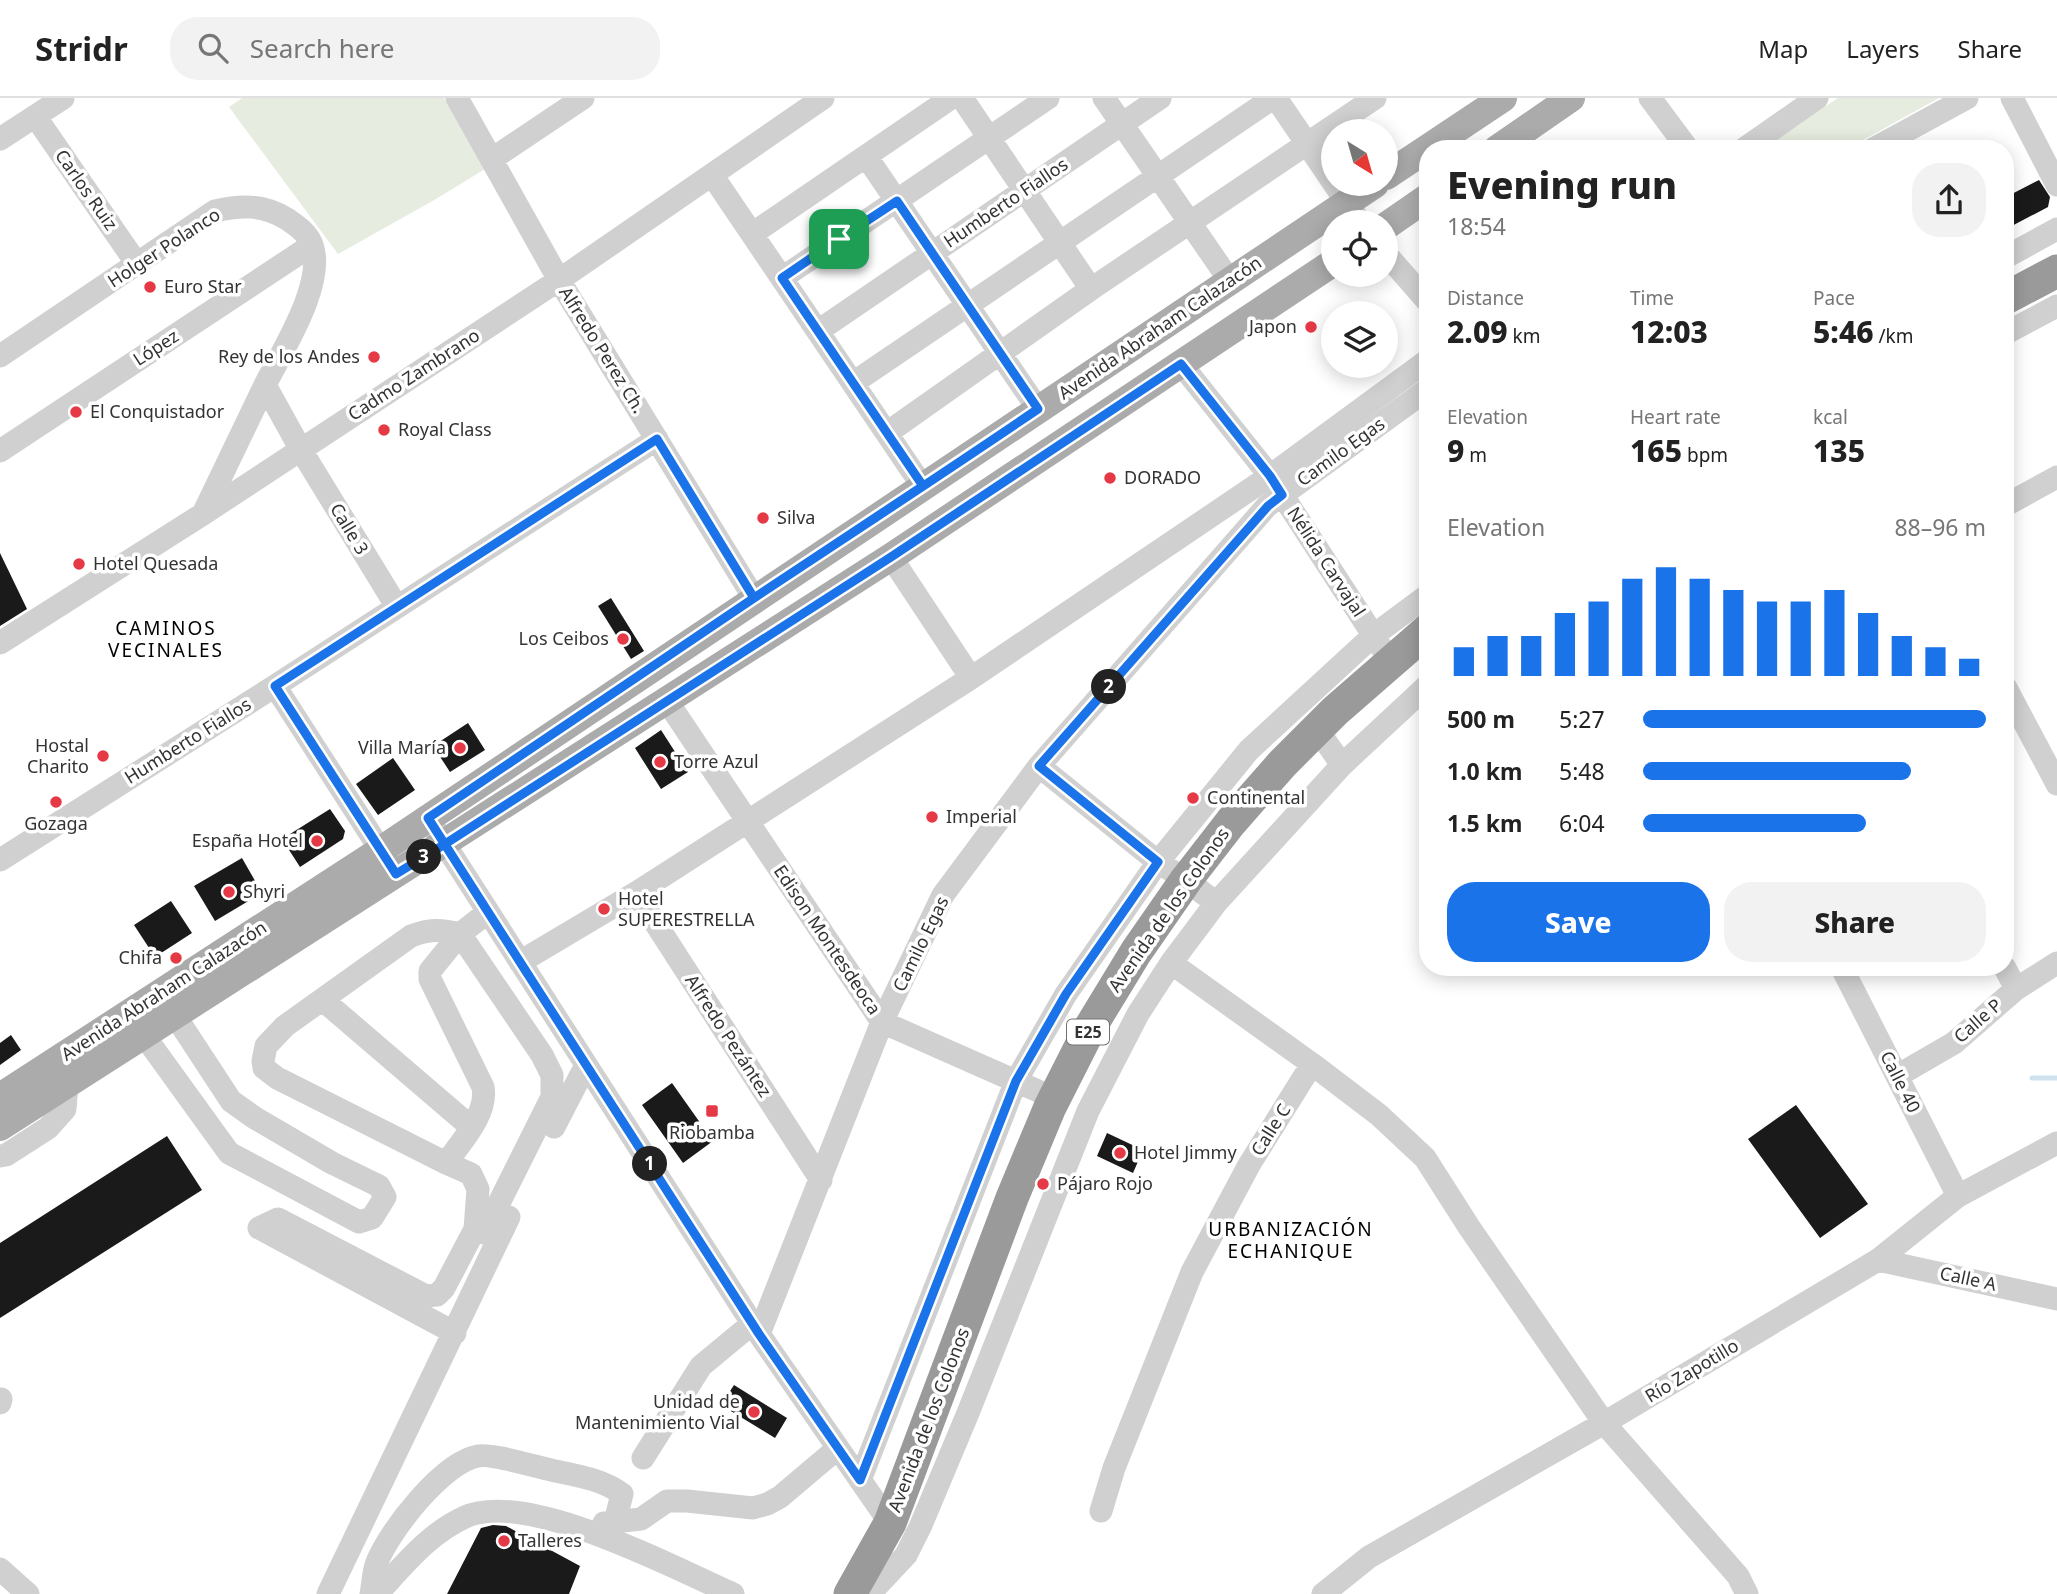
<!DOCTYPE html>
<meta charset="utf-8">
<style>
:root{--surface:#fff;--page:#f2f2f2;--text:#222;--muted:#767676;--line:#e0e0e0;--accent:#1a73e8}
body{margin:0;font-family:"Noto Sans",sans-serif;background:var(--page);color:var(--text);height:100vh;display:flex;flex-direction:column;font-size:26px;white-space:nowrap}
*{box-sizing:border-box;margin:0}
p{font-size:23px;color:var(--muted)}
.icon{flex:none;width:38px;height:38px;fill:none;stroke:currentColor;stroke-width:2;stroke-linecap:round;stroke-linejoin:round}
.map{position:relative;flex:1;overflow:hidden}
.sheet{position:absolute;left:1419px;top:42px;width:595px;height:836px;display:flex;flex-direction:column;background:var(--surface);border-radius:28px;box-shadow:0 4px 18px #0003}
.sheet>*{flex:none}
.needle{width:46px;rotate:143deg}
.tools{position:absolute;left:1321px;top:21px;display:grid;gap:14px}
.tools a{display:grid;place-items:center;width:77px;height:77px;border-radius:50%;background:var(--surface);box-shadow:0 4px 18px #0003;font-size:35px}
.pin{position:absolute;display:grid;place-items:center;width:60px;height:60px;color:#fff;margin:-30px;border-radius:14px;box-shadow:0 4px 10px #0006}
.km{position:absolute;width:35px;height:35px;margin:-18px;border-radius:50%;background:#222;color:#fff;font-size:19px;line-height:35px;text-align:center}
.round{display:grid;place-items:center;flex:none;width:74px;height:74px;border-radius:28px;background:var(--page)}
.summary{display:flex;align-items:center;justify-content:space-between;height:119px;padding:0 28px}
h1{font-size:38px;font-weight:800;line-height:52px}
.metrics{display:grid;grid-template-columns:repeat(3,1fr);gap:10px;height:119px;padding:7px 28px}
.metrics div{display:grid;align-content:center}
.metrics b{font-size:30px;font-weight:800}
.metrics small{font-size:19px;font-weight:400}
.metrics p{font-size:19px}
.chart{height:196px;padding:14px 28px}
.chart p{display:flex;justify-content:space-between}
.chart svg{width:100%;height:126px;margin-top:7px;stroke:var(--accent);stroke-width:6}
.cta{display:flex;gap:14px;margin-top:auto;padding:14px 28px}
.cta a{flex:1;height:80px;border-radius:28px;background:var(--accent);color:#fff;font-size:28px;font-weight:800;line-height:80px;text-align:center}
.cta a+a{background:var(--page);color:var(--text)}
ul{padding:0 28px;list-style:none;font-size:23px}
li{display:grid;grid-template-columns:112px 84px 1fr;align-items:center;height:52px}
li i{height:18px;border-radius:9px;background:var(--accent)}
header{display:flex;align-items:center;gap:42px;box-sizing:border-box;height:98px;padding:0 35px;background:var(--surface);border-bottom:2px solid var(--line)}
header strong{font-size:33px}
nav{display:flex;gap:38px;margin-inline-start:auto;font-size:24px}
.search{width:490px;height:63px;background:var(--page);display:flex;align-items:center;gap:18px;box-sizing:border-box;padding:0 24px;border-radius:28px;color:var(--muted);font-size:26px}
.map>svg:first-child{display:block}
.green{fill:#e6ecdf}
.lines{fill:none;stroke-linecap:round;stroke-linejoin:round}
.stream{stroke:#cfe2ee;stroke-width:5}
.building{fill:#1a1a1a}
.minor{stroke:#d0d0d0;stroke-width:23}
.major{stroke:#ababab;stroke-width:28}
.highway{stroke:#9a9a9a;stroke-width:33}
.route-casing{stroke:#fff;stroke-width:14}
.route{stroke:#1a73e8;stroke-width:9}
.poi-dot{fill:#e63946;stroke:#fff;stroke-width:2.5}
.labels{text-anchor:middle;stroke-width:7;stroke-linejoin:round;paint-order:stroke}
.shield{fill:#fff;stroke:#707070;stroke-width:2}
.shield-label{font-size:16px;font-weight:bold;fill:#333}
.street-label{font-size:18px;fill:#333;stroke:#fff}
.poi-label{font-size:18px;fill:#333;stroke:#fff;text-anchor:start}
.neighbourhood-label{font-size:19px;letter-spacing:2px;fill:#000;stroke:#fff}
</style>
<header>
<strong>Stridr</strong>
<div class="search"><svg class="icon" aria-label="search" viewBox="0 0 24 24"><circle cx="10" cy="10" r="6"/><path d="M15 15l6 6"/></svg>Search here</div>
<nav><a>Map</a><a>Layers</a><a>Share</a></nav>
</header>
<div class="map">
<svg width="2057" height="1496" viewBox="0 0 2057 1496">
<rect width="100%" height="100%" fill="#fff"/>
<path class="green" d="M242,0h202l41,71 -49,30 -98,55 -109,-147z
M1838,0h101l-92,51h-85z"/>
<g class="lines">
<path class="stream" d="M2032,980h25"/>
</g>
<path class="building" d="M2039,82l11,17 -2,10 -42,22v-32z
M0,455l27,56 -27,17z
M611,500l33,53 -13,8 -33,-53z
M468,625l17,27 -35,22 -17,-26z
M661,632l27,42 -27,17 -26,-41z
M393,660l22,32 -37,25 -22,-31z
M330,711l15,22 -2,8 -43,28 -18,-28z
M242,760l20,35 -47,28 -21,-35z
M171,803l21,32 -37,24 -21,-32z
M11,937l10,15 -21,15v-22z
M672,985l41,58 -30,22 -41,-58z
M1796,1007l72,99 -48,34 -72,-99z
M1107,1035l36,17 -10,23 -36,-17z
M167,1038l35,54 -202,128v-75z
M734,1287l53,33 -12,20 -54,-33z
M493,1427l13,1 74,40 -11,28h-122l34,-66z"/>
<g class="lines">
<path class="minor" d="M457,0l102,182 195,318
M962,0l129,191
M1104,0l126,183
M1276,0l84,124
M1650,0l38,51
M2012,0l45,87
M35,18l102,148
M0,41l63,-41
M1744,51l73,-51
M1873,51l94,-51
M866,58l172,253
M492,61l91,-61
M712,77l211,312
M752,136l199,-136
M1386,156l42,48
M2006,159l51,-28
M782,180l266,-180
M818,233l342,-233
M2006,235l51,-27
M0,258l215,-145c25,-6 48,-7 72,8 10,7 21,14 25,26 14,38 -30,106 -47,140l36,65 96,157
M1181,266l89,112 111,171
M853,285l420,-285
M887,335l204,-144 284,-191
M0,353l312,-206
M2006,407l51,-28
M203,416l62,-129
M891,459l80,121
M0,545l203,-129 356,-234 264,-182
M275,588l114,177
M2006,590l51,96
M667,603l215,321 172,76
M1317,631l25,36
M1039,668l119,96 28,18 30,23
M435,731l324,505 131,189
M0,762l275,-174 382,-247
M636,795l185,287
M520,864l116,-69 335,-215 299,-202 158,-116
M1842,870l116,228
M2005,870l11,21
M324,903l147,126
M143,936l86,119 130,69 13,-4 13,-21 -6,-11 -47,-23 -77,-45 -24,-17 -57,-87
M1312,966l67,51 46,43 44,69 135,196 134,153 9,18
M1897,978l57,-33 62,-54 41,-26
M554,1029l32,-62
M0,1058l6,-1 42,-27 17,-19 2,-25
M259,1130l19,-9 148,77 11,-1 7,-7 31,-59 3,-40 -7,-15 -25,-11
M259,1130l196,105
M484,1135l68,-136v-22l-10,-20 -82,-121c-19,-5 -31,-5 -49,2l-126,90 -19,20 -3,15 1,7 13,10 169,85c15,-21 42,-49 37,-76l-53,-108v-8l30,-37 28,-22
M1878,1162l179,39
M759,1236l123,-312 61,-127 96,-129 228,-260 161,-117
M0,1305l1,-4
M643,1360l58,-92 52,-43
M860,1382l156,-399 50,-87 92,-132 91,-112 125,-115 54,-40
M1101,1413l13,-43 78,-196 57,-107 63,-101 -141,-101
M604,1425l37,-4 26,-18h20l66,7 14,-4 13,-7 58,-49
M0,1471l28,25
M877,1488l29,-31 15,-30 47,-112 120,-302 50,-97 33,-51 45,-60 126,-138 86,-80
M328,1496l181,-377
M371,1496c2,-10 2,-22 6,-32 13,-32 66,-100 101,-106 13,-3 58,11 73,14 23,5 52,9 71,24l-7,28
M377,1496c27,-29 51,-60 88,-77 61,-28 209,51 268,77
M1323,1496l46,-37 235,-134 274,-163 80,-64 99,-53"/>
<path class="major" d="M1497,51l74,-51
M1386,78l117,-78
M1386,128l42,-29
M0,999l381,-247 994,-666
M0,1029l891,-570 443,-295"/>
<path class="highway" d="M2006,200l51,-27
M850,1496l40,-71 122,-325 38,-91 41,-81 45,-74 50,-72 45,-58 51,-58 53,-53 93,-81"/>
</g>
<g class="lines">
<defs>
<path id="route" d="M839,141l-57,39 141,208 -169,112 -326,220c31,48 61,96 92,144l239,372 101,146 156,-399 50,-87 92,-132 -119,-96 229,-260 14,-11 -12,-19 -89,-112 -290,193 -446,287 -49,30 -121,-188 382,-247 97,159c95,-63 190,-125 284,-189l-141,-208 -58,38"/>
</defs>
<use href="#route" class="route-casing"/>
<use href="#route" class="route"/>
</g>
<g class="poi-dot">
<circle cx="150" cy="189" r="7"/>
<circle cx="1311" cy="229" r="7"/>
<circle cx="374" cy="259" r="7"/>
<circle cx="76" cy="314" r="7"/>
<circle cx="384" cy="332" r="7"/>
<circle cx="1110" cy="380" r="7"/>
<circle cx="763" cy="420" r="7"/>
<circle cx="79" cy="466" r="7"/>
<circle cx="623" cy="541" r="7"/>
<circle cx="460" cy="650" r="7"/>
<circle cx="103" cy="658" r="7"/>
<circle cx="660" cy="664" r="7"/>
<circle cx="1193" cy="700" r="7"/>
<circle cx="56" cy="704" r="7"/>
<circle cx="932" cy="719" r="7"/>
<circle cx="317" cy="743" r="7"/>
<circle cx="229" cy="794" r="7"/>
<circle cx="604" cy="811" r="7"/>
<circle cx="176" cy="860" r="7"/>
<rect x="705" y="1006" width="14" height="14" rx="3.5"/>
<circle cx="1120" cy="1055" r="7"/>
<circle cx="1043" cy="1086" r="7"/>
<circle cx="754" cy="1314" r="7"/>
<circle cx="504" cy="1443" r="7"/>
</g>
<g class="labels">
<rect class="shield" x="1067" y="921.5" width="42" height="25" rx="5"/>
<g class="shield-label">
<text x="1088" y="940">E25</text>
</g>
<g class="street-label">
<text transform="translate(86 92) rotate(55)" y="6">Carlos Ruiz</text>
<text transform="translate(1006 105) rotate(-34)" y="6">Humberto Fiallos</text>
<text transform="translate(164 150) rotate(-33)" y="6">Holger Polanco</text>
<text transform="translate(1160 230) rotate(-34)" y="6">Avenida Abraham Calazacón</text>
<text transform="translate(156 250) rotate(-33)" y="6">López</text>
<text transform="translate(602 252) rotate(58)" y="6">Alfredo Perez Ch.</text>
<text transform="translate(414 277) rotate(-33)" y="6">Cadmo Zambrano</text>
<text transform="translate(1341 354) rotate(-36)" y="6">Camilo Egas</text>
<text transform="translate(349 431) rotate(59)" y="6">Calle 3</text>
<text transform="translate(1326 464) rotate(57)" y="6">Nélida Carvajal</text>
<text transform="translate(188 643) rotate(-32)" y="6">Humberto Fiallos</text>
<text transform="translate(1169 812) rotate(-55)" y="6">Avenida de los Colonos</text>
<text transform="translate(827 842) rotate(56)" y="6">Edison Montesdeoca</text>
<text transform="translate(921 846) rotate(-64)" y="6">Camilo Egas</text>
<text transform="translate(164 893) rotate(-33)" y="6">Avenida Abraham Calazacón</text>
<text transform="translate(1978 923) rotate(-41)" y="6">Calle P</text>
<text transform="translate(728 938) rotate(57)" y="6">Alfredo Pezántez</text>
<text transform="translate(1900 984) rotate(63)" y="6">Calle 40</text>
<text transform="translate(1271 1032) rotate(-58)" y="6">Calle C</text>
<text transform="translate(1968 1181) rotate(12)" y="6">Calle A</text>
<text transform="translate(1692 1273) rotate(-31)" y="6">Río Zapotillo</text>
<text transform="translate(929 1322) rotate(-69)" y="6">Avenida de los Colonos</text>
</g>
<g class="poi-label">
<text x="164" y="195">Euro Star</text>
<text x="1297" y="235" text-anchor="end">Japon</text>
<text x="360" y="265" text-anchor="end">Rey de los Andes</text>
<text x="90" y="320">El Conquistador</text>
<text x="398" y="338">Royal Class</text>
<text x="1124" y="386">DORADO</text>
<text x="777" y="426">Silva</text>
<text x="93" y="472">Hotel Quesada</text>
<text x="609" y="547" text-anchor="end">Los Ceibos</text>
<text x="89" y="654" text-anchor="end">Hostal<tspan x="89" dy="21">Charito</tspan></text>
<text x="446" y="656" text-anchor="end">Villa María</text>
<text x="674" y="670">Torre Azul</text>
<text x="1207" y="706">Continental</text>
<text x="946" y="725">Imperial</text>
<text x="56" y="732" text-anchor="middle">Gozaga</text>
<text x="303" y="749" text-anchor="end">España Hotel</text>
<text x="243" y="800">Shyri</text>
<text x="618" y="807">Hotel<tspan x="618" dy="21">SUPERESTRELLA</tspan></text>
<text x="162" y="866" text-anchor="end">Chifa</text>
<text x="712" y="1041" text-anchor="middle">Riobamba</text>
<text x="1134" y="1061">Hotel Jimmy</text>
<text x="1057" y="1092">Pájaro Rojo</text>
<text x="740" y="1310" text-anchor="end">Unidad de<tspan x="740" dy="21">Mantenimiento Vial</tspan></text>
<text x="518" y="1449">Talleres</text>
</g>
<g class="neighbourhood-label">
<text x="166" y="537">CAMINOS<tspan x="166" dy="22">VECINALES</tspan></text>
<text x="1291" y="1138">URBANIZACIÓN<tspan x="1291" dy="22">ECHANIQUE</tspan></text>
</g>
</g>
</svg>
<div class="tools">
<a><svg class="needle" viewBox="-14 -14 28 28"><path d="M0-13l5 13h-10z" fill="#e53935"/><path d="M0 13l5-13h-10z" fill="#767676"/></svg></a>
<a><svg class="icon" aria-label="locate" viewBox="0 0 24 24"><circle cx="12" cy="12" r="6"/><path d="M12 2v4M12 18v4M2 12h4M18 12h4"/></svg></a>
<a><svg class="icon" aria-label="layers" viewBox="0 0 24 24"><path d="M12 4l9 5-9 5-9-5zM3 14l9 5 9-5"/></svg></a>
</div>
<div class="pin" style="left:839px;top:141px;background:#1e9e55"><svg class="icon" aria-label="arrive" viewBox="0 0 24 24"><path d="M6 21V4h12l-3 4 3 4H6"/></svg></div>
<b class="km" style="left:650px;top:1066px">1</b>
<b class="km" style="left:1109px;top:589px">2</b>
<b class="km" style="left:424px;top:759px">3</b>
<section class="sheet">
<div class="summary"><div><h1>Evening run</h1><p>18:54</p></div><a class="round"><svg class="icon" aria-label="share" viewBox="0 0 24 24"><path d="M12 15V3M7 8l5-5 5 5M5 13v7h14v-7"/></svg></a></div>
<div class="metrics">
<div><p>Distance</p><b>2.09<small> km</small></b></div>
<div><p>Time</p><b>12:03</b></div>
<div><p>Pace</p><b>5:46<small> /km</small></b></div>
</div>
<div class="metrics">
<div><p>Elevation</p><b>9<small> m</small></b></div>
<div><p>Heart rate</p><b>165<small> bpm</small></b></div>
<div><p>kcal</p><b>135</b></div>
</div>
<div class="chart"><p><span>Elevation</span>88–96 m</p>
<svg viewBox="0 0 160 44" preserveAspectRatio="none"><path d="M5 44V34M15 44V30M25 44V30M35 44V22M45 44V18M55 44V10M65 44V6M75 44V10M85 44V14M95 44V18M105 44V18M115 44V14M125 44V22M135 44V30M145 44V34M155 44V38"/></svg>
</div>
<ul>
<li><b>500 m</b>5:27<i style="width:100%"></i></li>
<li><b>1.0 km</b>5:48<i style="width:78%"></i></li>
<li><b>1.5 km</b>6:04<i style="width:65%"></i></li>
</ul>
<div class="cta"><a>Save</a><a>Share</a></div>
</section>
</div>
